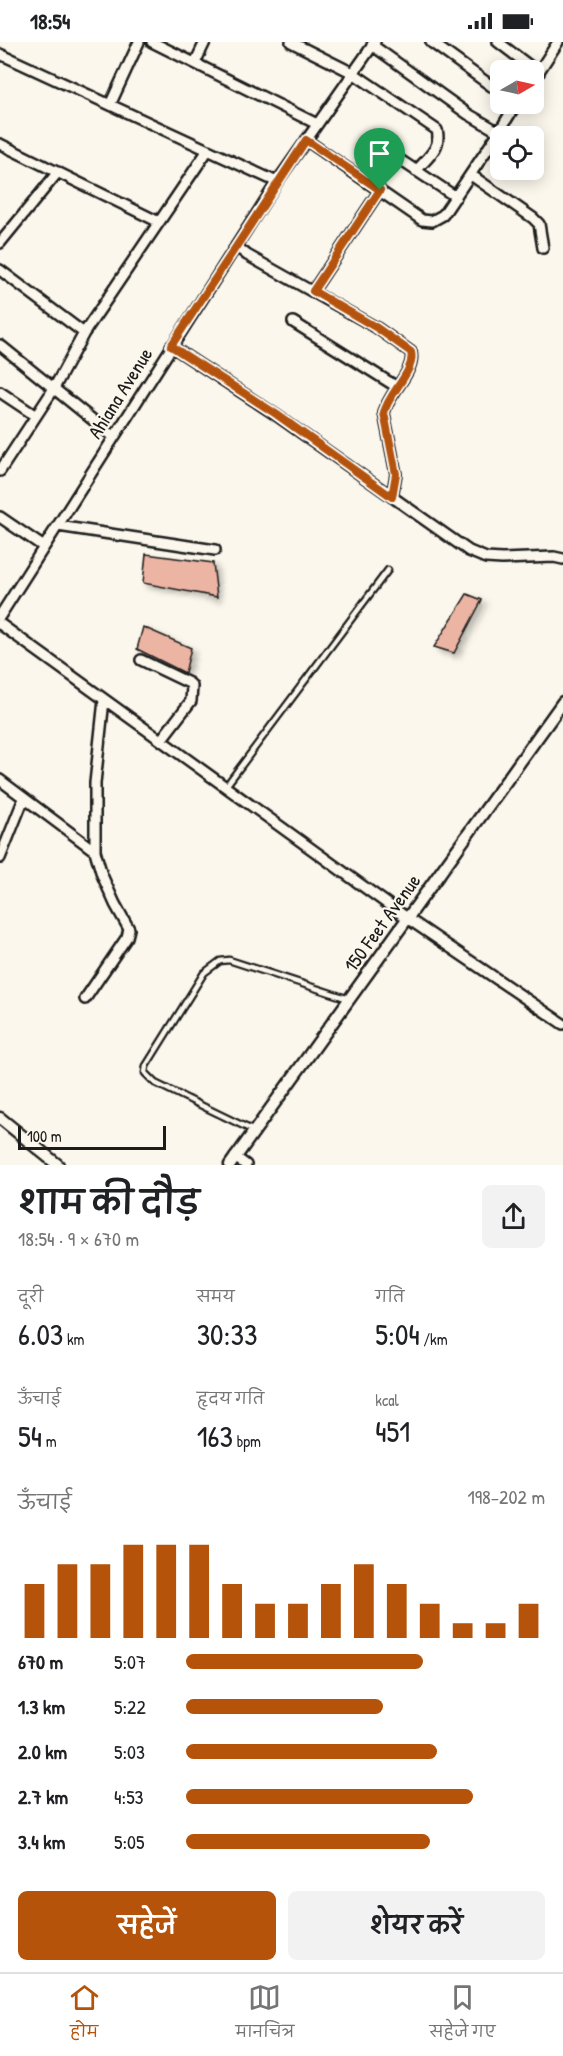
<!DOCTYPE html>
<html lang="hi">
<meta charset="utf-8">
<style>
:root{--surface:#fff;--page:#f2f2f2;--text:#202124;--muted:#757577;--line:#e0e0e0;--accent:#b45309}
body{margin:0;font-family:"Patrick Hand","Playpen Sans Deva",sans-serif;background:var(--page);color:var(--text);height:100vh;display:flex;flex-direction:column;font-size:22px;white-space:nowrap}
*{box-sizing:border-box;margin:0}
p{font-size:20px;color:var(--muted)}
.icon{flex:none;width:33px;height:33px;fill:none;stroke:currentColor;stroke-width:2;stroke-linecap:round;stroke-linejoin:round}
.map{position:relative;height:1123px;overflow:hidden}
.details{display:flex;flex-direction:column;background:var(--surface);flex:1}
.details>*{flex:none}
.needle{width:39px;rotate:81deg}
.tools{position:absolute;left:490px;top:18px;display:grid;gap:12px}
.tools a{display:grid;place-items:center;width:54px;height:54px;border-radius:9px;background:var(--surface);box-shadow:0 3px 15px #0003;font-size:30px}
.scale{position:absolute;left:18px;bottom:15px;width:148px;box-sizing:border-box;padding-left:6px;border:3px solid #1c1c1c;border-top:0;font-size:16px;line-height:21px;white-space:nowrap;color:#1c1c1c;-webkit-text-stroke:4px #fbf7ec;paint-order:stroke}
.pin{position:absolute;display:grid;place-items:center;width:51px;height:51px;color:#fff;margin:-62px -26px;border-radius:50% 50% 50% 0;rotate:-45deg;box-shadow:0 0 6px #0007}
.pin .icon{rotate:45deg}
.round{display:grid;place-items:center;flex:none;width:63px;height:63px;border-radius:9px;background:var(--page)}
.summary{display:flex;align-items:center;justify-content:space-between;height:102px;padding:0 18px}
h1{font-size:33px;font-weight:600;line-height:45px}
.metrics{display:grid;grid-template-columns:repeat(3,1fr);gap:9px;height:102px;padding:6px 18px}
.metrics div{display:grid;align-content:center}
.metrics b{font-size:30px;font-weight:600}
.metrics small{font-size:16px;font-weight:400}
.metrics p{font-size:16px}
.chart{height:168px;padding:12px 18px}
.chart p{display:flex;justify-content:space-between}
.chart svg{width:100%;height:108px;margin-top:6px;stroke:var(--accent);stroke-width:6}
.cta{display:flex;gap:12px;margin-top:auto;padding:12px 18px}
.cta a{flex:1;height:69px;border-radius:9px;background:var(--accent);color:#fff;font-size:24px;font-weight:600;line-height:69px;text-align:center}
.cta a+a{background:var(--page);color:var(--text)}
ul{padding:0 18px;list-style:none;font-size:20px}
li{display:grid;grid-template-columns:96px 72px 1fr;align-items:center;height:45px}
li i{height:15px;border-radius:8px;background:var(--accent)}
.status{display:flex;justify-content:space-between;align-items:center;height:42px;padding:0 30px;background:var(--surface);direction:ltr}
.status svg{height:16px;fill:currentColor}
.tab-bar{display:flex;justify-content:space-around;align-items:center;height:84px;border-top:2px solid var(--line);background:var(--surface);font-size:16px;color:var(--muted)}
.tab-bar a{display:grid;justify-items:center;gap:3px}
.tab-bar .active{color:var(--accent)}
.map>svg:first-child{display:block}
.building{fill:#ecb4a3;stroke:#1c1c1c;stroke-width:1.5;filter:url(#shadow)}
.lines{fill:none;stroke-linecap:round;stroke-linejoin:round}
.service-casing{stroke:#1c1c1c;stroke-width:9}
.minor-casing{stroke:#1c1c1c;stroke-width:14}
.tertiary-casing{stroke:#1c1c1c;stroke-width:15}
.service{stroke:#fbf7ec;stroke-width:4.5}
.minor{stroke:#fbf7ec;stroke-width:9}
.tertiary{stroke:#fbf7ec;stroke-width:10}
.route-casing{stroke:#fff;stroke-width:12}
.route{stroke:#b45309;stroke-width:8}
.labels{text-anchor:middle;stroke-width:4.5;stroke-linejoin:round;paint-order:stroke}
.street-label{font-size:20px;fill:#1c1c1c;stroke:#fbf7ec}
</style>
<div class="status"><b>18:54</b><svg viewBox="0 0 49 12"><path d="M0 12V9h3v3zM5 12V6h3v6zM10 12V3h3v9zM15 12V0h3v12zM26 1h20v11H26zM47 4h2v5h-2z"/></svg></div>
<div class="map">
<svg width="563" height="1123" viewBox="0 0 563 1123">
<defs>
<filter id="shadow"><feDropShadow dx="4" dy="4" stdDeviation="3" flood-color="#0004"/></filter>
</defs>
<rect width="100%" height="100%" fill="#fbf7ec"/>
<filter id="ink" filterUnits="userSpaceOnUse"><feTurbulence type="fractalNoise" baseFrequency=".0167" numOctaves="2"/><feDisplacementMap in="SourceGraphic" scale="12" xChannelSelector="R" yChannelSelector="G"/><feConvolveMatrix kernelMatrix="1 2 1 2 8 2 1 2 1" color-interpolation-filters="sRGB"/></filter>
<g filter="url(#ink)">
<path class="building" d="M146,512l67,9 4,34 -74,-14z
M467,552l15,6 -28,53 -20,-6z
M143,585l48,21 -6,25 -48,-24z"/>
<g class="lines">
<defs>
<path id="service" d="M226,744l162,-216
M254,1089l-99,-48 -10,-10 1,-7 58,-93 16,-12 9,-1 120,39"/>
<path id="minor" d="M152,0l165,82
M291,0l62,31 84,57c5,18 -10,28 -21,41
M431,0l70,51
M498,0l41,31
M372,3l96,69 31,18
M0,12l277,128
M195,21l10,-21
M534,37l24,-37
M110,63l29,-63
M306,98l116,80 10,1 11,-6 56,-83 17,-28
M0,102l159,78
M385,108l71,47
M471,133l62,43 6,6 4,24
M0,201l58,-71
M236,204l11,9 130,73 34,24c5,19 -23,41 -27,61l12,61 -4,23
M0,228l84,63
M313,249l67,-101
M293,280l104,65
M0,303l114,92
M171,304l105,69 193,136 17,7 16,1 52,-2 9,2
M0,350l36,24
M0,429l53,-81 31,-57 124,-183
M0,475l44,30
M58,484l157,24
M0,574l277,-434 98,-140
M0,582l407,294 156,106
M141,618l48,23 3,3 -1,15 -30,39
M0,738l95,71
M0,816l24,-60
M85,957l42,-62 2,-8 -14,-25 -13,-29 -7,-24v-68l9,-83
M235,1115l11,8"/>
<path id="tertiary" d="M0,1076l58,47
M230,1123l333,-463"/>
</defs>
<use href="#service" class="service-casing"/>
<use href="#minor" class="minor-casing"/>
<use href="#tertiary" class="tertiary-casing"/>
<use href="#service" class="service"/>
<use href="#minor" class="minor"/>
<use href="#tertiary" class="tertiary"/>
</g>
</g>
<g class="lines" filter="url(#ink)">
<defs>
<path id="route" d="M306,98l74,50 -67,101 64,37 34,24c5,19 -23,41 -27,61l12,61 -4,23 -116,-83 -105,-68z"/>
</defs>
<use href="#route" class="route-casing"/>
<use href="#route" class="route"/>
</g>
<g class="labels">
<g class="street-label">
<text transform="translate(120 351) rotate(-58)" y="7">Ahiana Avenue</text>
<text transform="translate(382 881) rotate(-54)" y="7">150 Feet Avenue</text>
</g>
</g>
</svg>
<div class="tools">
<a><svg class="needle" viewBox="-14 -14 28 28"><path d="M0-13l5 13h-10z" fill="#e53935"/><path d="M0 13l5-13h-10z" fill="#757577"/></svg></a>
<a><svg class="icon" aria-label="locate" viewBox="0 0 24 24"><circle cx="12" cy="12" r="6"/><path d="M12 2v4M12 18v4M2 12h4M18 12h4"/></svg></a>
</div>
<div class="scale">100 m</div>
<div class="pin" style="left:380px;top:148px;background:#1e9e55"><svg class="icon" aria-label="arrive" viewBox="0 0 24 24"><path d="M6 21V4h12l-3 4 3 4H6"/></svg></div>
</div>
<section class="details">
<div class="summary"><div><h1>शाम की दौड़</h1><p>18:54 · 9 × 670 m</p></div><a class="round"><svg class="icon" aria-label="share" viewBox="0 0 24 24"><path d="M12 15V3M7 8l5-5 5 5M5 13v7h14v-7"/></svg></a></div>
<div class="metrics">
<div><p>दूरी</p><b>6.03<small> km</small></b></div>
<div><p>समय</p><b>30:33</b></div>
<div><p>गति</p><b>5:04<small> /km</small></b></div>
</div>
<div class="metrics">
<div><p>ऊँचाई</p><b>54<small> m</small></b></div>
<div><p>हृदय गति</p><b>163<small> bpm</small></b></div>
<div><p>kcal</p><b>451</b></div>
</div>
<div class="chart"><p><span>ऊँचाई</span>198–202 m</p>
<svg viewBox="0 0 160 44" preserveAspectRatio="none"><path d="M5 44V22M15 44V14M25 44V14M35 44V6M45 44V6M55 44V6M65 44V22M75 44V30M85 44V30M95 44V22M105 44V14M115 44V22M125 44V30M135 44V38M145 44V38M155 44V30"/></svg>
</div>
<ul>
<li><b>670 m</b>5:07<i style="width:66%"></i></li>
<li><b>1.3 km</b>5:22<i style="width:55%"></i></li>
<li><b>2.0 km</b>5:03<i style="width:70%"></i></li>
<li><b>2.7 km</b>4:53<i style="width:80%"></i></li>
<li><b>3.4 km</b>5:05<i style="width:68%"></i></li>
</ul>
<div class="cta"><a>सहेजें</a><a>शेयर करें</a></div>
</section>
<nav class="tab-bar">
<a class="active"><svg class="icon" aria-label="home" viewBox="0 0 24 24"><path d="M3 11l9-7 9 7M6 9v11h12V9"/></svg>होम</a>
<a><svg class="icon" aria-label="map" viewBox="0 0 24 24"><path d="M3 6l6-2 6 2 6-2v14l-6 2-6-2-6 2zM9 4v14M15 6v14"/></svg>मानचित्र</a>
<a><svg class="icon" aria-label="saved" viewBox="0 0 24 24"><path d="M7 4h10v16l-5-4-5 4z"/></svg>सहेजे गए</a>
</nav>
